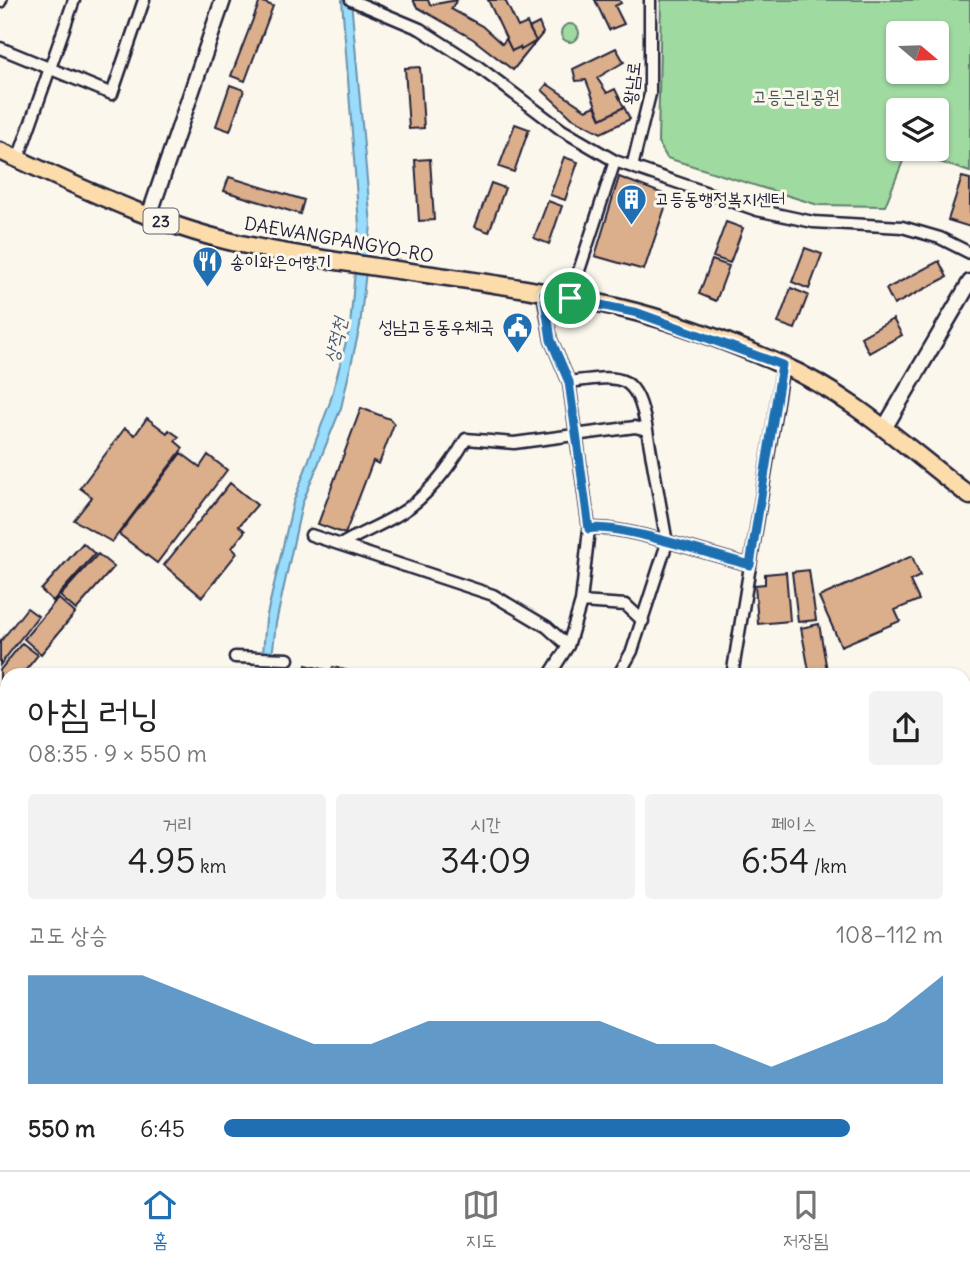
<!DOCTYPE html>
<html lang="ko">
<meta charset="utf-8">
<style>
:root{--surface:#fff;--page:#f2f2f2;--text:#222;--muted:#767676;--line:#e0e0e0;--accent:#1f6fb2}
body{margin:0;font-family:Delius,"Poor Story",sans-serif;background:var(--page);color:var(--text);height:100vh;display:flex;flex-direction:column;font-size:26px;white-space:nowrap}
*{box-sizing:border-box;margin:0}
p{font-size:23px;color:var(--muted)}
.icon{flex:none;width:38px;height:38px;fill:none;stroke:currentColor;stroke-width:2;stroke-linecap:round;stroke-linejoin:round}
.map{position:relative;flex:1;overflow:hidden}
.details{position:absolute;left:0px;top:668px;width:971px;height:502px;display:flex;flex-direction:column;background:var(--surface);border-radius:21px 21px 0 0;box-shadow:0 2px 5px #0004}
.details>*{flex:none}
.needle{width:46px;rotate:109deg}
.buttons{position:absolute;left:886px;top:21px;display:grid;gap:14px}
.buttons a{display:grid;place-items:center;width:63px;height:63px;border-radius:7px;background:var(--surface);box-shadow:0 2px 5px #0004;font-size:35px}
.pin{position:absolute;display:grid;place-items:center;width:60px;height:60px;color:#fff;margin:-30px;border:4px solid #fff;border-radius:50%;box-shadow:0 2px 7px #0007}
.round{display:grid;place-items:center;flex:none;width:74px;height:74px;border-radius:7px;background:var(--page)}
.overview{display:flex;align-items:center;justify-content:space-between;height:119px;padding:0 28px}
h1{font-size:38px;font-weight:600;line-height:52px}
.figures{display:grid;grid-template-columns:repeat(3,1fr);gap:10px;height:119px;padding:7px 28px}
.figures div{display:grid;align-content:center;border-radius:7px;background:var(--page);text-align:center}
.figures b{font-size:35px;font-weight:600}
.figures small{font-size:19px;font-weight:400}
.figures p{font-size:19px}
.chart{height:196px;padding:14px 28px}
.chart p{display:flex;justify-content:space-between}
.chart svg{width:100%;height:126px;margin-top:7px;fill:var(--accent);opacity:.7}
ul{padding:0 28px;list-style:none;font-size:23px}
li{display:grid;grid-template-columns:112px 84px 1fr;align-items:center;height:52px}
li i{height:18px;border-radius:9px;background:var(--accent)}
.tabs{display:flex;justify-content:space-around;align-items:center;height:98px;border-top:2px solid var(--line);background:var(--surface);font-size:19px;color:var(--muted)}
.tabs a{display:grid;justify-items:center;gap:4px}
.tabs .active{color:var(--accent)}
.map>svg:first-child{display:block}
.green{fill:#9fdaa0;stroke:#607e6e;stroke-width:2;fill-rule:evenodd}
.water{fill:#99dcfb;stroke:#6992ae;stroke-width:2}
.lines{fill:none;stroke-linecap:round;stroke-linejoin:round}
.taxiway{stroke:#8e8c94;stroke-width:28}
.building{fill:#dbae8c;stroke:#22223b;stroke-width:2}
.street-casing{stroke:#22223b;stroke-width:15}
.secondary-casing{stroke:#22223b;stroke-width:19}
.primary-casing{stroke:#22223b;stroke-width:21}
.street{stroke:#fbf7ec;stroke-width:10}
.secondary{stroke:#fbf7ec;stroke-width:14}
.primary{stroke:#fddcac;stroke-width:16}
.route-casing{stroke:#fff;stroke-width:14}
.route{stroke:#1f6fb2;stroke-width:9}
.labels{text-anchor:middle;stroke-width:6;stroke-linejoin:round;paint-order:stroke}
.shield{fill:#fbf7ec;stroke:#636270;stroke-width:2}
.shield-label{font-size:16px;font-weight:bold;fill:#22223b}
.street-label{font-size:18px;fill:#22223b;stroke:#fbf7ec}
.park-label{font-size:18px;fill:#485959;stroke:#fbf7ec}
.poi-label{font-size:18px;fill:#22223b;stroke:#fbf7ec;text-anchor:start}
.water-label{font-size:19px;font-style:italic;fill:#465a75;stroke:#fbf7ec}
</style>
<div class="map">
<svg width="970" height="1170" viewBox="0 0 970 1170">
<rect width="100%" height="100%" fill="#fbf7ec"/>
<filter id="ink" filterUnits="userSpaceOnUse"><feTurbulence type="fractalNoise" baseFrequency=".0143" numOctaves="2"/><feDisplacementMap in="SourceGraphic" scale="14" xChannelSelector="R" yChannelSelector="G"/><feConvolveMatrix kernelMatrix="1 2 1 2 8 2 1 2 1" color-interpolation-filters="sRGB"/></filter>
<g filter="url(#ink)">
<path class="green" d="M661,0h309v172l-63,-21 -22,55 -67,-1 -151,-47 -9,-16zM936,33v39h-38v-39zM936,110v39h-38v-39z
M561 33a9 9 0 1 1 18 0a9 9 0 1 1-18 0Z
M303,1164h509l8,6h-517z"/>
<path class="water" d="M342,0h9l20,225 -11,101 -19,82 -39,96 -26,119 -6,52 -9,1 5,-57 27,-116 37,-101 20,-75 9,-102z"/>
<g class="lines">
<path class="taxiway" d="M964,1049l6,3
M964,1110l6,3"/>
</g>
<path class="building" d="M413,0h15l2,5 27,-5 -6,9 31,17 20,18 4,-5 6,12 8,-4 1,3 15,-9 -7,-13 10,-5 4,10 -30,37 -40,-31 -56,-32z
M488,0h17l13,27 9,-4 9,18 -15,9 -1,-3 -8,4z
M595,0h24l2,3 -6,3 9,18 -15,6z
M260,1l13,5 -28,75 -14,-5z
M616,48l8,14 -27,16 10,15 8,-4 9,18 -23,12 -15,-39 -10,1 -3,-12z
M420,67l4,61 -15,1 -4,-61z
M547,84l39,26 9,-4 6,13 23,-12 6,12 -29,14 -29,-15 -30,-28z
M230,85l14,5 -14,41 -14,-5z
M515,124l14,5 -15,43 -15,-5z
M564,157l14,5 -13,38 -15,-5z
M430,159l4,61 -15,1 -4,-61z
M229,177l75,23 -4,14 -76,-23z
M619,177l50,19 -25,74 -49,-14z
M962,177l8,2v48l-22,-7z
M491,183l14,5 -16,44 -14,-5z
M548,201l14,5 -13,38 -15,-6z
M726,222l17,6 -13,35 -17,-6z
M805,248l17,6 -13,35 -17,-7z
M712,260l17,6 -13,35 -17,-7z
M939,261l8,16 -53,28 -8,-16z
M791,288l17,7 -13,34 -17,-6z
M893,319l9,16 -33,18 -8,-16z
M361,408l29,11 4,5 -15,40 -6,-3 -28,73 -27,-10z
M147,418l20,15 2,-3 10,7 -4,4 8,7 -71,94 -38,-22 18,-23 -12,-9 45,-60 10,7z
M181,453l19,14 8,-12 19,15 -70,93 -38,-29z
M230,483l27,22 -18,21 6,5 -13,17 5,5 -35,44 -38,-32z
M83,543l12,11 -42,47 -12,-11z
M98,554l16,13 -38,43 -16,-14z
M912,556l8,20 -10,5 9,19 -24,10 5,11 -59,25 -22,-49z
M809,570l7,50 -18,2 -6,-50z
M786,572l4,49 -32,3 -3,-39 10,-1v-10z
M58,598l17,15 -34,41 -17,-15z
M27,608l11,8 -38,49v-23z
M819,624l9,52h-18l-9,-48z
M22,643l16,12 -17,21h-14v15l-7,-6v-15z
M306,665l25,6 2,-4 35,9h-65z
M970,886v38l-6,-3v-23z
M7,915v26l-7,2v-25z
M7,1049v42l-7,-10v-26z
M0,1084l7,10 -7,8z
M73,1164h25l9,6h-37z"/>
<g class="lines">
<defs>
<path id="street" d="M351,0l69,29 56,36 86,65 53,31 142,49 56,12 89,5 38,11 30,15
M0,2l1,-2
M0,48l112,46 32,-94
M18,159l56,-159
M632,167l18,-73v-94
M543,293l8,47 18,42 20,147 -8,73 -13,44 -19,30
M570,298l45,-137
M569,382c53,-7 67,-11 78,48
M589,529c25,-7 129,28 161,36
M311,535l182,60 54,32 21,19
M342,544c17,-10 37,-18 54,-28 29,-16 54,-49 70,-77l48,4 121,-16 12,3 20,113 -35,108 -14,25
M581,602l45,3 17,16
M235,657l53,2
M732,676l51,-311"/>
<path id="secondary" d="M149,216l74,-216
M885,427l85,-145"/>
<path id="primary" d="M0,151c80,36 160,76 246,94 129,27 262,34 390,67 49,13 98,32 144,52 73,32 128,85 190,132"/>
</defs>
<use href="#street" class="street-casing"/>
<use href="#secondary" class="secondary-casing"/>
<use href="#primary" class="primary-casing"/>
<use href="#street" class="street"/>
<use href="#secondary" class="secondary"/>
<use href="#primary" class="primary"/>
</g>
</g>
<g class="lines" filter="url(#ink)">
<defs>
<path id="route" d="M544,293l94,20 144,52 -32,200c-32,-8 -136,-43 -161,-36l-20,-147 -18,-42z"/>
</defs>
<use href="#route" class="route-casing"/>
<use href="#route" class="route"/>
</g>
<defs>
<symbol id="building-pin" viewBox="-11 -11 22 30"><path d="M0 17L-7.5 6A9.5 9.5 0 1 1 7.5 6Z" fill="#1f6fb2" stroke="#fbf7ec"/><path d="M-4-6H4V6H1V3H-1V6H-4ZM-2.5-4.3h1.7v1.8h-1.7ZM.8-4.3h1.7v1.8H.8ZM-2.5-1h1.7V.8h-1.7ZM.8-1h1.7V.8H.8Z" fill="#fff"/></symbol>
<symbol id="restaurant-pin" viewBox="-11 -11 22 30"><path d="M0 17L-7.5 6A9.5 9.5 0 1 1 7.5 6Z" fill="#1f6fb2" stroke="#fbf7ec"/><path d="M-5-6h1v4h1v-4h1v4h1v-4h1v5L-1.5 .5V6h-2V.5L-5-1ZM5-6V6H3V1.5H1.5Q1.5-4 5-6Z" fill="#fff"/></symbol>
<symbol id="civic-pin" viewBox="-11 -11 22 30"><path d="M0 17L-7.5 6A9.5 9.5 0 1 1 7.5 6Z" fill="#1f6fb2" stroke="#fbf7ec"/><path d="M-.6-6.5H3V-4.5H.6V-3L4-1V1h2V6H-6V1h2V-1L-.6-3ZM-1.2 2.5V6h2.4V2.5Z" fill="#fff"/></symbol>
</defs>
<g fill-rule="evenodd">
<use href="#building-pin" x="614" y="182" width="35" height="47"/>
<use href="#restaurant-pin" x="190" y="244" width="35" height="47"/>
<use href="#civic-pin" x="500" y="310" width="35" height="47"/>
</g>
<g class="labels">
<rect class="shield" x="143.5" y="208.5" width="35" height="25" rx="5"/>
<g class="shield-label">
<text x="161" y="227">23</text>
</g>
<g class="street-label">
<text transform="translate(632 83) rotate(-84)" y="6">왕남로</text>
<text transform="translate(339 240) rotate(10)" y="6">DAEWANGPANGYO-RO</text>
</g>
<g class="park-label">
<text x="796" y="103">고등근린공원</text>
</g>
<g class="poi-label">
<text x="655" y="205">고등동행정복지센터</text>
<text x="230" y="268">송이와은어향기</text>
<text x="494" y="333" text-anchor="end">성남고등동우체국</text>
</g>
<g class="water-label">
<text transform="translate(335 340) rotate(-78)" y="7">상적천</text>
</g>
</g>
</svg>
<div class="buttons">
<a><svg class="needle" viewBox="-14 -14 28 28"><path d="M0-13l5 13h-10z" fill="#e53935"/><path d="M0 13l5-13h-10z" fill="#767676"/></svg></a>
<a><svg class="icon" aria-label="layers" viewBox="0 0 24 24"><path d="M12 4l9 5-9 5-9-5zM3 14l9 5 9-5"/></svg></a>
</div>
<div class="pin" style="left:570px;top:298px;background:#1e9e55"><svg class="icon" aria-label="arrive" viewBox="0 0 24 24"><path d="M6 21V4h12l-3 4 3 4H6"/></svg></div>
<section class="details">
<div class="overview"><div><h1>아침 러닝</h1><p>08:35 · 9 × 550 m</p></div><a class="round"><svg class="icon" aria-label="share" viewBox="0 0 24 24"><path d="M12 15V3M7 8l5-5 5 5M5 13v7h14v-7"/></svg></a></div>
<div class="figures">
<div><p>거리</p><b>4.95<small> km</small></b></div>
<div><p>시간</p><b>34:09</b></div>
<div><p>페이스</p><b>6:54<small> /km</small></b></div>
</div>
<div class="chart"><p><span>고도 상승</span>108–112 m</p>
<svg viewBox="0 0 160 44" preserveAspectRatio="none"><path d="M0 44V6L10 6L20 6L30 14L40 22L50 30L60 30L70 22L80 22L90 22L100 22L110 30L120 30L130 38L140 30L150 22L160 6V44z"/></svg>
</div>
<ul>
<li><b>550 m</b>6:45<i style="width:87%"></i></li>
</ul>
</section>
</div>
<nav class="tabs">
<a class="active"><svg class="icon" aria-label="home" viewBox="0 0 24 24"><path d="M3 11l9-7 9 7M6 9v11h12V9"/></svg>홈</a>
<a><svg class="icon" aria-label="map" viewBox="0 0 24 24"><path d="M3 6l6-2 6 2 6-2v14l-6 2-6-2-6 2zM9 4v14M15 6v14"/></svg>지도</a>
<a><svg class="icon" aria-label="saved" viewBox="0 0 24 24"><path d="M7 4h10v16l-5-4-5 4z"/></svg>저장됨</a>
</nav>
